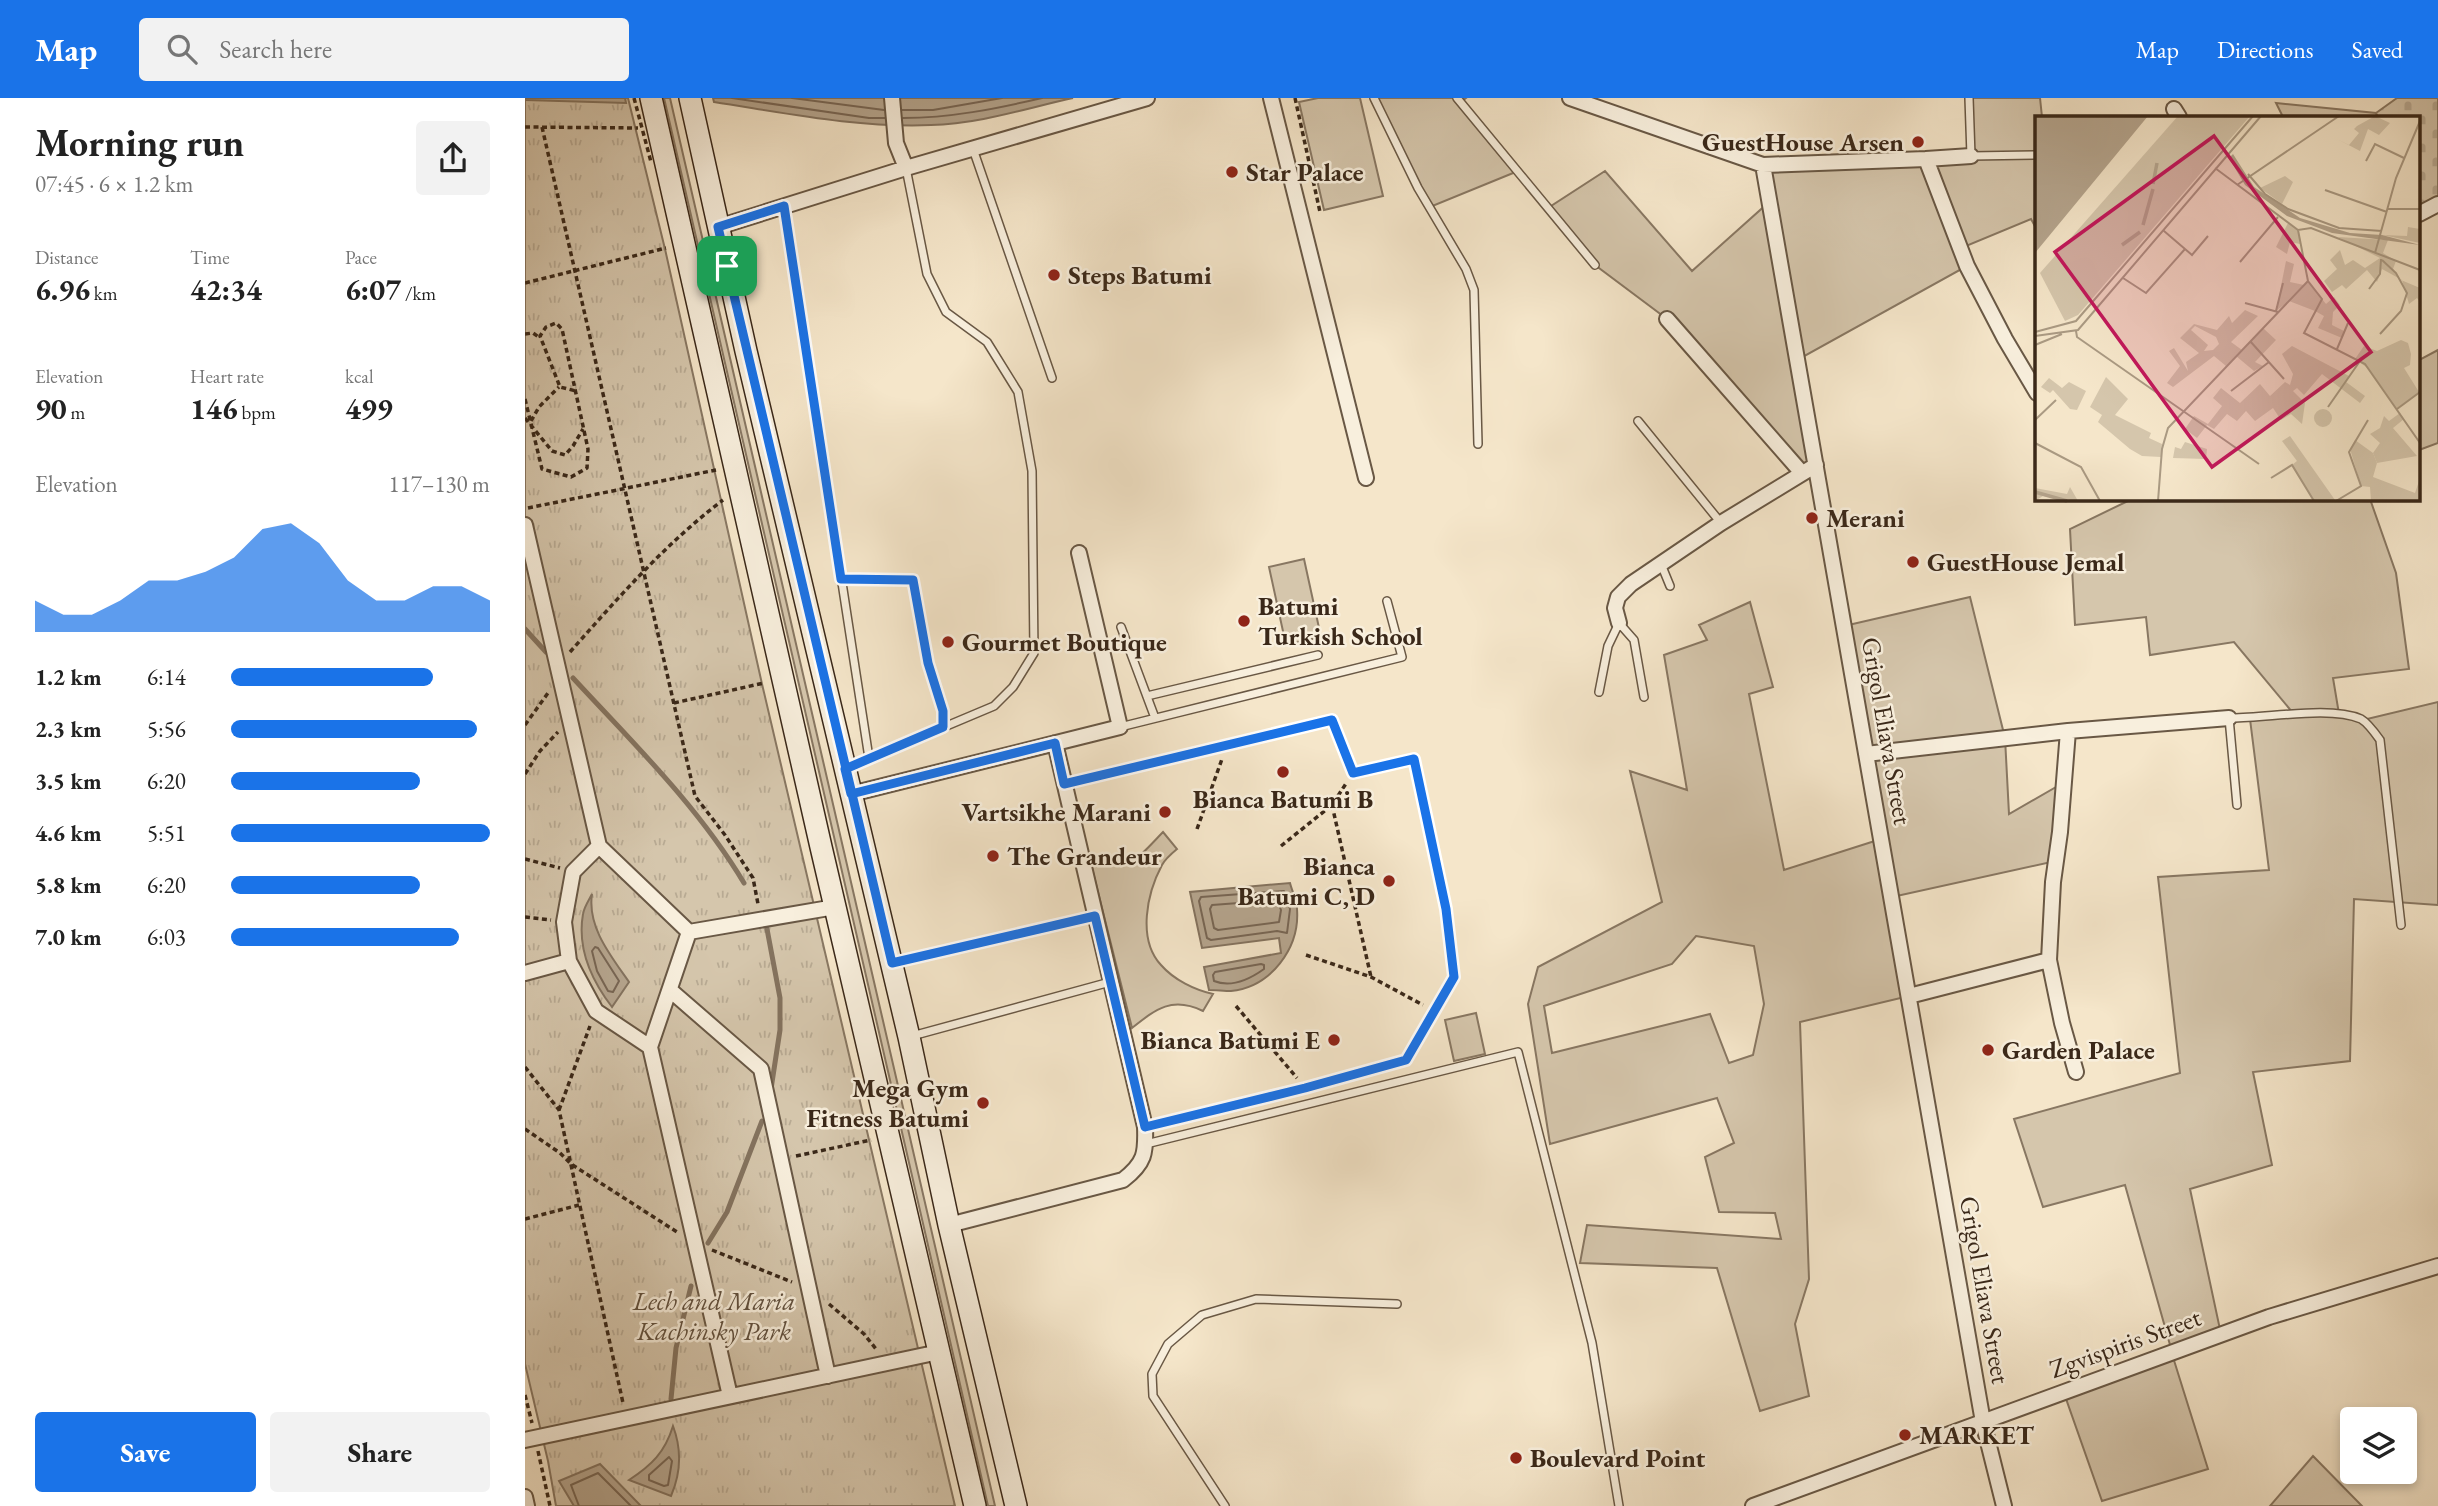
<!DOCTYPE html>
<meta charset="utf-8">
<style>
:root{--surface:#fff;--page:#f2f2f2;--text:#222;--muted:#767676;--accent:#1a73e8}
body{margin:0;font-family:"EB Garamond",serif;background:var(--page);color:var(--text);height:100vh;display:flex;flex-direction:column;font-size:26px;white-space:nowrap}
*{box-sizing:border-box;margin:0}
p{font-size:23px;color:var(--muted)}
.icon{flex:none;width:38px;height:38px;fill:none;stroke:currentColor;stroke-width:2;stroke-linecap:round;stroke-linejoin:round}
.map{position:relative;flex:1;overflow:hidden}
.drawer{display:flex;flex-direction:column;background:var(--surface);width:525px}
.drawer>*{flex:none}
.tools{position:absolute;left:1815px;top:1309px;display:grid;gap:14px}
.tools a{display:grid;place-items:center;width:77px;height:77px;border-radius:7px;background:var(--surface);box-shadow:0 4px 10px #0003;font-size:35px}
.pin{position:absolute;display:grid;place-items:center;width:60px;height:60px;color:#fff;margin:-30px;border-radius:14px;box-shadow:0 4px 10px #0006}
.round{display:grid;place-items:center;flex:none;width:74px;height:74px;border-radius:7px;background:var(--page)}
.overview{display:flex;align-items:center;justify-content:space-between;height:119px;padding:0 35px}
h1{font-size:38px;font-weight:700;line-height:52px}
.stats{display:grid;grid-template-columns:repeat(3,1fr);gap:10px;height:119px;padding:7px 35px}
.stats div{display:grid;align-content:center}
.stats b{font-size:30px;font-weight:700}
.stats small{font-size:19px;font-weight:400}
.stats p{font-size:19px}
.chart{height:196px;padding:14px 35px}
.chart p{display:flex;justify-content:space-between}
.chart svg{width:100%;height:126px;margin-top:7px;fill:var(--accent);opacity:.7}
.button{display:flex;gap:14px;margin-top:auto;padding:14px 35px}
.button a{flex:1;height:80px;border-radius:7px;background:var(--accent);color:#fff;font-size:28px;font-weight:700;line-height:80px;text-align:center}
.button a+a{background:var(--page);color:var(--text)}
ul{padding:0 35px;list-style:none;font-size:23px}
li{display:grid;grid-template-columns:112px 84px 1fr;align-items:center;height:52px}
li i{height:18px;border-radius:9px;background:var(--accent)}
header{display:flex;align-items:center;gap:42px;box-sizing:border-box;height:98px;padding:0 35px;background:var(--accent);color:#fff}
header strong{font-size:33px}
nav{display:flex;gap:38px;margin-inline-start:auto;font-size:24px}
.search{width:490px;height:63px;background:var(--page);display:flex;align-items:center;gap:18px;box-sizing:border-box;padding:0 24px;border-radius:7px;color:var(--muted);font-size:26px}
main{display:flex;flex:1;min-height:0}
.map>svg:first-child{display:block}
.grass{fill:#d5c6ac;stroke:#887762;stroke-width:2;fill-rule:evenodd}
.cemetery{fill:url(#cemetery-stones);stroke:#887762;stroke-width:2}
.park{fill:url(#park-tufts);stroke:#887762;stroke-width:2}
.water{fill:#b5a58e;stroke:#84735f;stroke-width:2}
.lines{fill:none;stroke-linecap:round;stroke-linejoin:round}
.shore{stroke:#786654;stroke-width:2}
.stream{stroke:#84735f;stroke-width:5}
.lane-casing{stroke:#695845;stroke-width:10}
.street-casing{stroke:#695845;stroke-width:18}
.secondary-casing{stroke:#3a2819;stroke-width:24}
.path{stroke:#3a2819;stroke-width:3.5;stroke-dasharray:5 3.5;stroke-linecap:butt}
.lane{stroke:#f8efdd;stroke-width:7}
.street{stroke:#f8efdd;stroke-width:14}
.secondary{stroke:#f8efdd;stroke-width:21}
.path-bridge{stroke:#3a2819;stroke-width:3.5;stroke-dasharray:5 3.5;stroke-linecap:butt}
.route-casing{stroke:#fff;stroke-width:14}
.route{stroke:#1a73e8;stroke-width:9}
.poi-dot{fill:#8f2418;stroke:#f8efdd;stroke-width:2.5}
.labels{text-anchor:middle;stroke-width:5;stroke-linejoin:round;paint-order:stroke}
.poi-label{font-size:26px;font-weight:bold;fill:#3a2819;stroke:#f8efdd;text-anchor:start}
.street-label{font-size:26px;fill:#3a2819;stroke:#f8efdd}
.park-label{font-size:26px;font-style:italic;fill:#61503e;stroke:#f8efdd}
.inset-river{fill:none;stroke:#b5a58e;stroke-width:3.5}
.inset-road{fill:none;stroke:#aa9a83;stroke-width:2}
.view{fill:#c2185b;fill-opacity:0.15;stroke:#c2185b;stroke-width:3.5}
.inset-edge{fill:none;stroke:#3a2819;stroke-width:3.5}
</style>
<header>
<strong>Map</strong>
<div class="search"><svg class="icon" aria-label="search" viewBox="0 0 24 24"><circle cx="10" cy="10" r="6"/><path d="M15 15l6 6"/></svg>Search here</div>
<nav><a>Map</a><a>Directions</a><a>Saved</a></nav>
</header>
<main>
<section class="drawer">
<div class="overview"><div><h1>Morning run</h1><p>07:45 · 6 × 1.2 km</p></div><a class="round"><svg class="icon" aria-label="share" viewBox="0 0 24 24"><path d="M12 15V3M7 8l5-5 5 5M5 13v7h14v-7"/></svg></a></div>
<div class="stats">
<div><p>Distance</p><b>6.96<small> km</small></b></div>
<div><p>Time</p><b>42:34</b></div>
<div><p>Pace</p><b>6:07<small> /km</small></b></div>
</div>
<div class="stats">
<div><p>Elevation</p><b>90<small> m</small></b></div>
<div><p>Heart rate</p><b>146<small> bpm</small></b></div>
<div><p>kcal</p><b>499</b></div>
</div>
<div class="chart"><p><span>Elevation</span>117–130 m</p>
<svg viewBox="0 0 160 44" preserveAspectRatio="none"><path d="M0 44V33L10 38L20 38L30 33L40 26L50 26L60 23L70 18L80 8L90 6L100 13L110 26L120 33L130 33L140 28L150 28L160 33V44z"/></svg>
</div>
<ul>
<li><b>1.2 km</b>6:14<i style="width:78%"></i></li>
<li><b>2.3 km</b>5:56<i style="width:95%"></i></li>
<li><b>3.5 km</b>6:20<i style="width:73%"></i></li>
<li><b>4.6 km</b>5:51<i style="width:100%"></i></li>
<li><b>5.8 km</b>6:20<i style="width:73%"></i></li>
<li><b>7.0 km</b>6:03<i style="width:88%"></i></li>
</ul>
<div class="button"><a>Save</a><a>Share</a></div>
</section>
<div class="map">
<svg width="1913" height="1408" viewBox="0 0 1913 1408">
<defs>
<pattern id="cemetery-stones" width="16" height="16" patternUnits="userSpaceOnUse" patternTransform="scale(1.75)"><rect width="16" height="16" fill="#d5c6ac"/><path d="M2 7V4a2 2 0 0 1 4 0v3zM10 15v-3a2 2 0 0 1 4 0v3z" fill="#b8aa93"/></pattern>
<pattern id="park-tufts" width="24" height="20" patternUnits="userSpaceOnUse" patternTransform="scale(1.75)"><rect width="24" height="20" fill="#d5c6ac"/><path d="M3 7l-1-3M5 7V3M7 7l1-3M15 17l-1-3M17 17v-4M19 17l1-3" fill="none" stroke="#b8aa93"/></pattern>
</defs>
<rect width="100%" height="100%" fill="#f5e6ca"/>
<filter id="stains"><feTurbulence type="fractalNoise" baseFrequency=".00286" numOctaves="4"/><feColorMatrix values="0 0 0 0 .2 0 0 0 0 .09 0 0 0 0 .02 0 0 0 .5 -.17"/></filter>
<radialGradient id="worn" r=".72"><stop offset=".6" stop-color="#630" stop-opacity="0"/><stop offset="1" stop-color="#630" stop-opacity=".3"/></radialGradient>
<path class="grass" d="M139,0h6l325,1408h-7z
M793,0h42l23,98 -59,14 -25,-108z
M849,0h92l-5,4 57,69 -88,36z
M1444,0h71l2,19h-5v113l-6,-11 -70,29 6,18 -170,94 19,105 -14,8 -135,-154 -72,-54 -47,-57 57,-37 87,100 77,-69 -6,-37 207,-9z
M1751,5l100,10 2,4h-95z
M1913,252v93l-19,7v-90z
M1607,401h238l26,74 13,96 -76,9 6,36 24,6 75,-18v203l-84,-6 -4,162 -97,11 19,93 -82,24 31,145 -49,18 -47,-167 -82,22 -29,-88 166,-46 -22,-196 111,-7 -19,-151 43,-6 -59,-71 -84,13 -4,-38 -71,8 -5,-96z
M779,461l17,78 -35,8 -17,-78z
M1445,499l35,141 4,76 54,-31 -7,78 -164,36 17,99 -109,26 9,257 -14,45 14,72 -49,15 -43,-143 -137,-5 7,-38 194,14 -6,-26 -56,-1 -14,-55 29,-14 -17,-45 -167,46 -22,-140 10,-37 124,-65 -32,-131 57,19 -23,-135 43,-15 -8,-15 51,-23 23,85 -24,7 35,176 97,-31 -37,-213zM1171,838l58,10 10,58 -11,51 -24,8 -19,-49 -158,39 -8,-47 128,-42z
M638,734l14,17c-6,5 -12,10 -15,16 -15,28 -25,74 -1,100 13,15 34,25 52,29l-10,17c-31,-15 -47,-2 -71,17l-42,-168c41,11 46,0 73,-28z
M951,915l9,41 -31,7 -9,-41z
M1647,1256l36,115 -106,32 -38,-108z
M1788,1358l49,50h-92z"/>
<path class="cemetery" d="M1872,0h41v106l-19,10v-97h-41l-2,-4z"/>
<path class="park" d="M0,0h103l37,151 97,435 193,822h-399l-8,-45 -23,-97z"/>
<path class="water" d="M0,0h100l1,5 -101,-3z
M188,0h360c-46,10 -94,26 -142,27 -73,3 -145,-12 -217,-23z
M765,785c2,8 7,18 7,26 3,39 -26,78 -66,82 -7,0 -15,-1 -22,-1l-5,-23 77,-14 -2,-15 -77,10 -12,-56z
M67,796c-5,33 19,62 37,88l-17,25c-20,-26 -35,-59 -29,-93 1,-7 6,-14 9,-20z
M148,1328c9,24 8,47 -2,70l-42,-16c23,-15 36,-28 44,-54z
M75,1366l41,42h-67l-15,-25z"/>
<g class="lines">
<path class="shore" d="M207,0l137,20h16
M267,0l92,12
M377,12h31l69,-12
M378,20c47,0 92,-9 139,-20
M759,793l6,18 -3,24 -10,-2 -66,9 -4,-2 -8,-37 2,-4z
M752,802l4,10 -2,12 -61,8 -4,-2 -4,-19 2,-4z
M70,849l3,1 21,33 -6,11 -5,-1 -11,-20 -5,-20z
M736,866l3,1v4c-14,10 -33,19 -50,12l-1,-6 2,-3z
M144,1359l3,4 -4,24 -4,1 -15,-6v-5z
M54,1408l-8,-21 27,-12 33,33"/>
<path class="stream" d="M0,531l21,23
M48,580c60,65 125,128 171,205
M242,831l13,69v32l-9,59
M183,1145l19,-31 35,-91
M146,1301l5,-51 15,-62"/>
<defs>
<path id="lane" d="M849,0l44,90 48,81 8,21 4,154
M932,0l138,167
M1444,0l2,58 66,-1
M448,51l79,229
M259,108l85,552
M1113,323l83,102
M1136,466l9,22
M316,481l73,1 14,83 15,48v16
M596,529l34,91
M1074,594l9,-46 11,-23 15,17 10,57
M622,598l171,-41
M595,629l282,-70 -15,-56
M324,669l145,-61 19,-19 21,-34 -2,-182 -14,-79 -31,-50 -41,-30 -19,-38 -21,-106
M540,685l267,-63 21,53 61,-14 32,151 8,67 -48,83 -101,28 -160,39
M1712,707l-8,-87c36,1 100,-13 132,1 7,4 14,14 19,21l21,185
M367,865l203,-47
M387,938l198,-54
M621,1046l372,-92 74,291 27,163
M700,1408l-72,-110 -1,-22 16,-30 34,-29 54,-16 141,5"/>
<path id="street" d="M367,0l4,45 10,25
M746,0l95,380
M1045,0l193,67 163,-6 41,107 38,73 32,54
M1649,11l5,8
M1401,61l45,-3
M1238,67l220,1257 21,84
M1894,116l19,-10
M193,129l188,-59 241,-70
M1142,221l135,154
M0,427l74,321 -26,26 -9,50 5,39 -44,12
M1094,525l-4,-15 3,-11 13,-13 90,-61 95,-58
M1543,633l-8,101 -7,50 -4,78 13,63 14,49
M1341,656l202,-23 161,-13
M326,696l269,-67 -41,-174
M74,748l90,86 146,-25
M164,834l-39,115 80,349
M44,863l27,50 54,36
M145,892l91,79 67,307
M1384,898l140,-36
M424,1127l174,-45c22,-17 23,-27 22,-53l-90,-384
M0,1342l414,-88
M0,1399l2,9
M1228,1408l516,-189 169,-51"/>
<path id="secondary" d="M126,0l170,749 154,659
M165,0l56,253 163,686 40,188 67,281"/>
</defs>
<use href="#lane" class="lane-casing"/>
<use href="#street" class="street-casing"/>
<use href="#secondary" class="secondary-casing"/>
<path class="path" d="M770,0l25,114
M0,29l113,1
M17,29l153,669 30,39 28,43 5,26
M0,185l141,-35
M0,236l8,-1 7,5
M0,301l17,70 29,8 16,-9 1,-19 -26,-120 -6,-6 -10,4 -6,9 20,51 16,4
M0,320l27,33 13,4 8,-9 10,-17
M6,323l8,-14 20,-20
M3,410l188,-38
M45,554c48,-54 95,-108 153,-152
M149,605l90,-20
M0,627l23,-32
M0,676l15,-23 18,-19
M807,707l39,172
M672,731l25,-70
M756,748l51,-41 15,-23
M0,761l35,9
M0,819l26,3
M781,857l65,22 52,28
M711,908l61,72
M0,969l34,43 64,293
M34,1012l31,-84
M0,1031l35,24 11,11 106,68
M271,1058l75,-16
M0,1121l54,-14
M187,1152l80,32
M304,1206l35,30 12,15
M0,1297l7,28
M13,1353l12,55"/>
<use href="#lane" class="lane"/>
<use href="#street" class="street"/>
<use href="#secondary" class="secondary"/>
<path class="path-bridge" d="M109,0l17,64"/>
</g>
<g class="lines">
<defs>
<path id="route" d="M202,168c53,233 109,465 165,697l203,-47 50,211 160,-39 101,-28 48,-83 -8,-68 -32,-150 -61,14 -21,-53 -268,64 -9,-41 -204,51 -6,-25 98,-42v-16l-15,-48 -15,-83 -72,-1 -57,-373 -66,21 9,39"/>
</defs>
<use href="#route" class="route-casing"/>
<use href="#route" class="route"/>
</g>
<g class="poi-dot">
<circle cx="1393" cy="44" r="7"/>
<circle cx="707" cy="74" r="7"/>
<circle cx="529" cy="177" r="7"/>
<circle cx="1287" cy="420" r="7"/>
<circle cx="1388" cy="464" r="7"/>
<circle cx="719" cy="523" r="7"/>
<circle cx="423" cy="544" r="7"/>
<circle cx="758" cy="674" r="7"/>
<circle cx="640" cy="714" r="7"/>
<circle cx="468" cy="758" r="7"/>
<circle cx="864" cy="783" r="7"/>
<circle cx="809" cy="942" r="7"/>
<circle cx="1463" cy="952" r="7"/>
<circle cx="458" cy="1005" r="7"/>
<circle cx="1380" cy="1337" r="7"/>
<circle cx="991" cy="1360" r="7"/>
</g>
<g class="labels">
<g class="poi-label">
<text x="1379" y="53" text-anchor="end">GuestHouse Arsen</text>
<text x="721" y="83">Star Palace</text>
<text x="543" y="186">Steps Batumi</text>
<text x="1301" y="429">Merani</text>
<text x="1402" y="473">GuestHouse Jemal</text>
<text x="733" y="517">Batumi<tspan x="733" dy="30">Turkish School</tspan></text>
<text x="437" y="553">Gourmet Boutique</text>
<text x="758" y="710" text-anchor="middle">Bianca Batumi B</text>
<text x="626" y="723" text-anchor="end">Vartsikhe Marani</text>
<text x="482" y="767">The Grandeur</text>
<text x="850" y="777" text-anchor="end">Bianca<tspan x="850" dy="30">Batumi C, D</tspan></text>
<text x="795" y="951" text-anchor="end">Bianca Batumi E</text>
<text x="1477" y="961">Garden Palace</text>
<text x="444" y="999" text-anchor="end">Mega Gym<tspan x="444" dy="30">Fitness Batumi</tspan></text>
<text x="1394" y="1346">MARKET</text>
<text x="1005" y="1369">Boulevard Point</text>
</g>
<g class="street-label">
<text transform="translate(1362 633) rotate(80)" y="9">Grigol Eliava Street</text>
<text transform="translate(1460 1192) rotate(80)" y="9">Grigol Eliava Street</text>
<text transform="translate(1600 1245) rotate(-20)" y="9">Zgvispiris Street</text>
</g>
<g class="park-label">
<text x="189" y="1212">Lech and Maria<tspan x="189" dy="30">Kachinsky Park</tspan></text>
</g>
</g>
<g transform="translate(1510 18)">
<rect width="385" height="385" fill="#f5e6ca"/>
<path d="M340,0l15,7 -11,12 -11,-6 -8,22 -23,-12 12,6 10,-12 -5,-4 3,-3zM250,60l8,6 -11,22 -22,-16zM253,107l10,7 2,14 -10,-2 -3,12 -11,-7zM373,111l12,2v14l-37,-8 24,1zM303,121l50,3 -5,13 13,8 -3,8 8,11 19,8v14l-3,-4 -8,6 -7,-24 -20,-11 -5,13 -10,-12 -21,19 -4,-4 -10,7 -8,-11 13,-12 -7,-9 10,-10 5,15 8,-5 12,8 15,-10zM251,145l8,3 -4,18 14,3 4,-4 18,23 8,-7 6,8 -7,7 -1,13 12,6 -2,7 -24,-10 6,-12 -9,-5 -26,-10 -13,10zM210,194l13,6 -27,26 11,8 21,-22 13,12 -21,22 8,4 -9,5 -18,-15 -10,10 -12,-10 -41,31 -6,-4 13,-17 -11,-15 5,-3 14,23 -2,-9 13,-9 -19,-15 14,-14 23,6 12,-14 3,7zM160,210l21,11 3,7 -6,6 -9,1 4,-6 -17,-15zM257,230l57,30 -3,6 19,14 -5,7 -38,-29 -18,21 -7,-7 -4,3 12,12 -3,21 -11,-10 -10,6 -8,-12 -18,13 -9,-10 -9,10 -10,-7 -13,15 -7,-4 -10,13 -12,-9 9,-13 14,8 14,-18 -9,-8 8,-10 19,15 20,-19 10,12 15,-14 5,3 3,-11 -11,-20zM71,261l22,22 -13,16 36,18 -2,5 13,6 -1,13 -19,-1 -12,-7 -32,-27 4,-7 -12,-8zM14,262l13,10 7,-6 17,9 -9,19 -7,-1 -17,-19 -3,3 -9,-6zM279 302a9 9 0 1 1 18 0a9 9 0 1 1-18 0ZM255,320l45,64 -21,1 -22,-36 5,-4 -15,-20zM320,324l18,13 4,10 -4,14 42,16 5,-15v23h-49l-1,-14 -9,-1 -11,-37zM150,326l22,7 -1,10 -33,-1 2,-11 6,2zM35,371l8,14 -35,-5 -8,5v-13l32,6z" fill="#d5c6ac" fill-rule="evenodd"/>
<path d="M366,224l7,3 3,11 -1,11 -6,3 15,24 -22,17 -28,-40 -14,-10 9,-13 13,5z" fill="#d5c6ac"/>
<path d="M143,0h72l-172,199 -13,6 -25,-48z" fill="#d5c6ac"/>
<path d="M365,297l4,6 -11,9 24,28 -40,7 -4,-10 7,-10 -10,-9 10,-6 4,-12 5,5z" fill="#d5c6ac"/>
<path d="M0,0h113l-113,137zM198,38l21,33 46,31 50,15 32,2 38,10 -88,-12 -45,-17 -42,-31 -16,-27z" fill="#b5a58e"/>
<path class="inset-river" d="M118,68l4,-21M108,109l10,-36M87,129l18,-13M0,376l32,9"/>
<path class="inset-road" d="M331,45l9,-17 29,14M180,52l83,62 13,-2 109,42M213,58l17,20 23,15 51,19 43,3M202,69l102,-69M290,74l62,22M353,93h32M263,114l10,51 14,18 -18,34 61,31 55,79M129,115l28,24 16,-19M340,137l21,-75 24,-57M205,146l38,-45M88,162l23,15 39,-44M334,173l11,-15 1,-15M210,187l33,9M241,195l7,-28M41,215l1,6 182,127M0,216l41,-11 177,-205M345,218l21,-23 6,-18 -11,-20 -14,-13M0,220l43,-6 183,-214M215,225l34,38M0,229l27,-11M302,233l11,-26M196,275l38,-29M293,291l32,-46M362,293l23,-17M0,304l21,-20M0,327l46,24 19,34M236,362l21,-13 22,36M123,385l4,-52 6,-21 140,-147M301,385l25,-15 -12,-34 19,-32"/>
<path class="view" d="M179,20l157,216 -159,115 -157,-215z"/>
<rect width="385" height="385" class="inset-edge"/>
</g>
<rect width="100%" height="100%" filter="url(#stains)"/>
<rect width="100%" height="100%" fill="url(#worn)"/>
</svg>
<div class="tools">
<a><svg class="icon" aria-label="layers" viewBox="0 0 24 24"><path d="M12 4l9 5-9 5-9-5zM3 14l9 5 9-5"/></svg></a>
</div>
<div class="pin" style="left:202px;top:168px;background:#1e9e55"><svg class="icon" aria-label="arrive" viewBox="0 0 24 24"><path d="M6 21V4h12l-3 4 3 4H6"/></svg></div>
</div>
</main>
